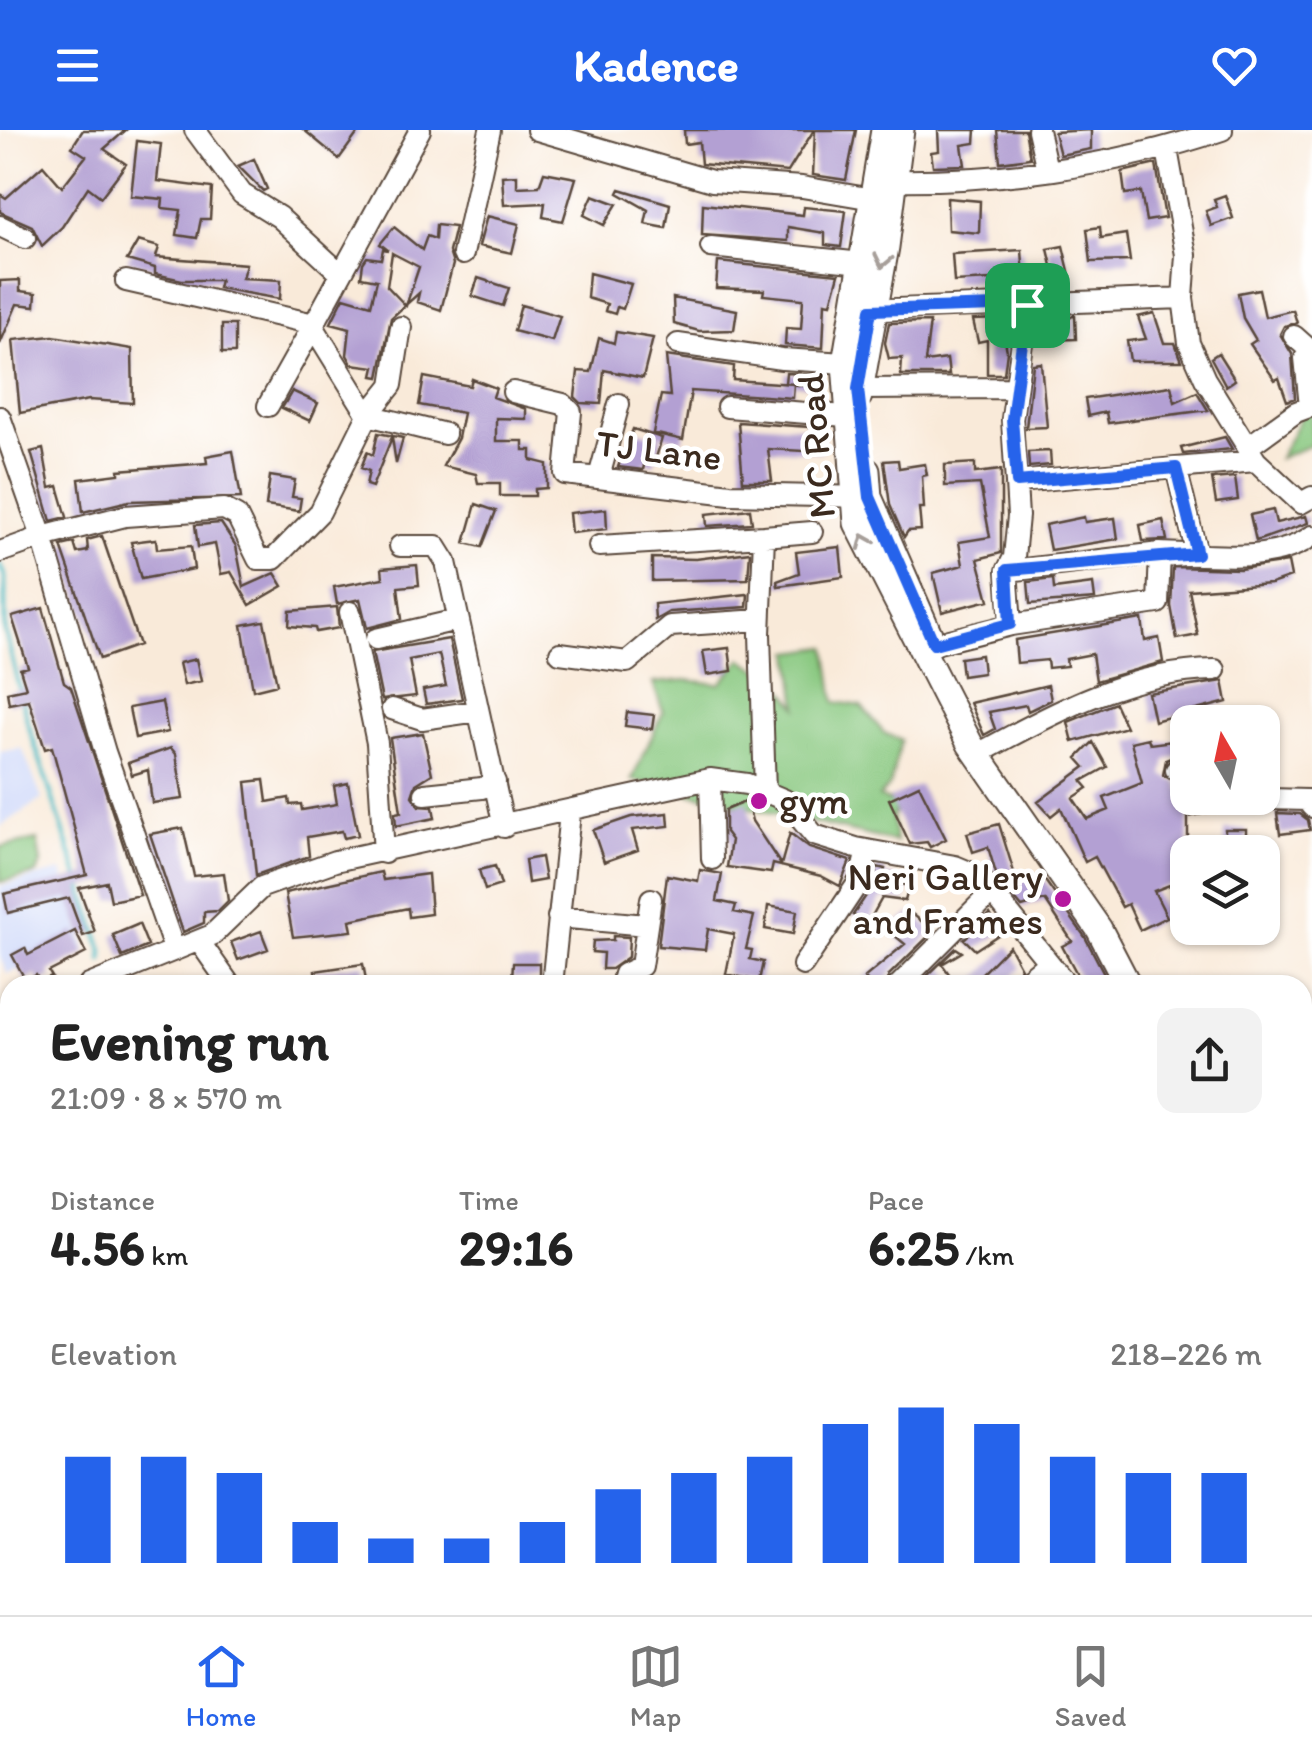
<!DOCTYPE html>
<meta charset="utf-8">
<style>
:root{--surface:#fff;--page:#f2f2f2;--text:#222;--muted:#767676;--line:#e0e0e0;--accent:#2563eb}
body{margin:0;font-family:Itim,sans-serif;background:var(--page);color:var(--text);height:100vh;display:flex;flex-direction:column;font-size:38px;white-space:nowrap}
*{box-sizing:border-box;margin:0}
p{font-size:32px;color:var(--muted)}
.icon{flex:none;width:55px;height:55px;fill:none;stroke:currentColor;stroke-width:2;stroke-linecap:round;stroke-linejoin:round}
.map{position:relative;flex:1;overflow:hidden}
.sheet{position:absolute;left:0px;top:845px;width:1312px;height:640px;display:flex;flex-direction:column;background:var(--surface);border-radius:30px 30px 0 0;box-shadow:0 2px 8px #0004}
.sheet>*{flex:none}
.needle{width:65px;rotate:351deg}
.fabs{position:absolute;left:1170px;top:575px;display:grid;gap:20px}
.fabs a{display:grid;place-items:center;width:110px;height:110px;border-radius:20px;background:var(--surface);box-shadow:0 2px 8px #0004;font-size:50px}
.pin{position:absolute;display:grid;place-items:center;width:85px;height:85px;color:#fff;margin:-42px;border-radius:20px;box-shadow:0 5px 15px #0006}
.round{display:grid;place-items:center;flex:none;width:105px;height:105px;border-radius:20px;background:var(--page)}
.overview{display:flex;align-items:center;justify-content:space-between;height:170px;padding:0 50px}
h1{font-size:55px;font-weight:700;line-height:75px}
.figures{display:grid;grid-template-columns:repeat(3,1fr);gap:15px;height:170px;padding:10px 50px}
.figures div{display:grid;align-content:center}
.figures b{font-size:50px;font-weight:700}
.figures small{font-size:28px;font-weight:400}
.figures p{font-size:28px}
.chart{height:280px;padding:20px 50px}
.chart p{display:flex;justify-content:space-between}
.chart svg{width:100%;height:180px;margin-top:10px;stroke:var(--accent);stroke-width:6}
header{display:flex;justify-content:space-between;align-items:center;height:130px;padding:0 50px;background:var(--accent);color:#fff;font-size:45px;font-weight:700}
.tab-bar{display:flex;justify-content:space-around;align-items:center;height:140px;border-top:2px solid var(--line);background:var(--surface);font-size:28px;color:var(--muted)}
.tab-bar a{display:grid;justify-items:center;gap:5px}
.tab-bar .active{color:var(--accent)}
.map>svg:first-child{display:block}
.built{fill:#d0daf9}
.green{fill:#87c77e;stroke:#61784e;stroke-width:2.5}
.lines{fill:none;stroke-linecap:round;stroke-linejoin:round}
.stream{stroke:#4cbbc3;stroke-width:5}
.building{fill:#b3a0d3;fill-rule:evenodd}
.minor-casing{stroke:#58473a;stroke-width:24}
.major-casing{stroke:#58473a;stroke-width:29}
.minor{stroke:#fff;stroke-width:20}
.major{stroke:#fff;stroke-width:25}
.oneway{stroke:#a79f9a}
.route-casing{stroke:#fff;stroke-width:20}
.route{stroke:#2563eb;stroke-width:12}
.poi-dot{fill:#b5179e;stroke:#fff;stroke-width:4}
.labels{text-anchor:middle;stroke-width:9;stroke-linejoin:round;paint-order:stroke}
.street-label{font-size:38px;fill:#3b2a1e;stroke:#fff}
.poi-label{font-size:38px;fill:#3b2a1e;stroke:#fff;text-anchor:start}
</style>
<header><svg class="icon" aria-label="menu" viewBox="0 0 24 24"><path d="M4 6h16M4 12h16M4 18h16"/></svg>Kadence<svg class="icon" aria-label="heart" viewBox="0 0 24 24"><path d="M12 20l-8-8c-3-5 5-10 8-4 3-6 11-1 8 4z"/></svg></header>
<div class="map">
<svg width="1312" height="1485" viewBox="0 0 1312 1485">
<rect width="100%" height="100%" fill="#fff"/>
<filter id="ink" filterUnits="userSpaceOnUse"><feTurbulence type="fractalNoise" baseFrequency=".01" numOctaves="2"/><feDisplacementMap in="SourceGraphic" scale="20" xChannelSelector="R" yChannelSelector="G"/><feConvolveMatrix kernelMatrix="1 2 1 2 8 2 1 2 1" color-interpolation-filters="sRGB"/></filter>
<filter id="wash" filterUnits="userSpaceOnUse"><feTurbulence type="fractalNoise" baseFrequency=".0048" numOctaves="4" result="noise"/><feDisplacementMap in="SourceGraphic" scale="40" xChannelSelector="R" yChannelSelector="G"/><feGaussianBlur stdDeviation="2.25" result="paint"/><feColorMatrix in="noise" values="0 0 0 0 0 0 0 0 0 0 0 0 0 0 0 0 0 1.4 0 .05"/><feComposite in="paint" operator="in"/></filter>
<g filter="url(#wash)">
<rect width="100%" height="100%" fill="#f9ead9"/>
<path class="built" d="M22,618l20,51 -42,28v-75z
M62,741l24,79 -79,23 -7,-16v-71z"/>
<path class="green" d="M1312,266v49l-33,13z
M827,517l8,55 26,4 23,27 17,7 -11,45 -11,12 19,8 -6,13 4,24 -264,-62 31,-68 -10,-29 32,-3 35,4 22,-25 33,20 23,28 -7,-55z
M37,710l4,23 -4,11 -37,8v-35z"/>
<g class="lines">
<path class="stream" d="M0,435l5,11v54l23,94 75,227 -1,9
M514,1475v10"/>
</g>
<g id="blocks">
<path class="building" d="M83,0h43l-22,19 22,15 -25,33 -13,-10 -26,40 -20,19 -10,-20 -32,-14v-18l6,4 37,-33 19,22 24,-31 -14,-9z
M304,0h56l-21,29z
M684,0h130l-26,42 -87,-8 -2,-22 -14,2z
M815,0h41l-10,50 -33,-5z
M938,0h38l-1,13 -13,2 3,20 -32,1 -2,-14 8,-1z
M997,0h28l5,28 -30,4z
M1091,0v19l-31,6 -6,-23z
M137,11l24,3 -4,37 55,7 -2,31h-9l-4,19 -20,-3 4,-25 -19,-2 1,-9 -32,-3z
M254,29l13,30 -4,2 -25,-25z
M1156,34l9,54 -19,3 -5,-29 -16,2 -3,-22z
M544,42l32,6 -13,43 -20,-4 2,-14 -41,2 -2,-29 15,-1v12l22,-1z
M620,59l50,15 -4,24 -21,-4 3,-14 -30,-17z
M593,65l24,9 -13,21 -20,-10z
M1225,65l8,23 -22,8 -5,-15 11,-4 -3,-8z
M947,68l33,3 -1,32 -31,-3z
M703,74l100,11 1,-8 42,4 -5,36 -16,-2v-12l-37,-6v14l-86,-6z
M487,86l32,8 -7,29 -33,-7z
M436,95l19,2 -6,25 4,12 -12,46 -24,-8 2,-9 -28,25 -12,59 -6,-1 2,-9 -23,-3 -5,-9 3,-27 -19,-5 13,-26 27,8 6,-25 -16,-3 2,-14 4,-6 14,2 2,-10 5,1 -8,-6 14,-17 28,23 5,-14 8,3zM392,123l27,14 -13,39 -19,-20z
M1100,97l1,11 25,-4 4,27 -39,1 -4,-33z
M138,111l21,6 -3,10 90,7 -4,14 39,2 -1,19 -62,-11 2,-8h-38l-27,-6v-6l-28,-8z
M1063,116l6,25 -15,3 -6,-25z
M1022,120l2,29h-12l2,12 -23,1 -1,-12 -36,2 -2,-28z
M718,132l121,12 -8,29 -6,-1 -2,46 -38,-3 1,-17 15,1 2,-30 -40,-4 1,-5 -48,-2z
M589,143l42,11 -8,25 -6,-2 -2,7 -10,-3 2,-7 -20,-6z
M478,148l31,10 -6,18 -31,-10z
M20,150v11l16,2 -1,13 -18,-2 -17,40v-63z
M1259,159l6,28 28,-7 4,13 -13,3 -4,8 12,20 3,44 -8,3 -8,-23 -4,2 -25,-36 6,-4 -13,-22 -5,-25z
M673,168l64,12 -3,20 -35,1 -25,-7z
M521,175l39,11 -8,25 -38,-10z
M1154,183l10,30h11l7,18h-52l-3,-20 19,-2 -8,-22z
M1075,186l1,23 -25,1 -1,-23z
M1001,189l6,32 -3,23h-17v-34l-9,2 -5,-22z
M930,192l-5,40 22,-3 2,16h-48l1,-17 -13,1 -4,-16 4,-20z
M222,195h13v28h-13z
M616,202l37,6 -10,40 -39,-8 -3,34 -20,-1 -6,-6 3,-26 13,1 8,-34 15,5z
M53,206l79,13 1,54 -44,-3 -69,13 -7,-73z
M1218,223l17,27 -9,6 -15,-28z
M666,226l68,10 -1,14 61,4 -1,14 -102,-7 -8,49 -30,-7 8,-38 9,1z
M1041,233l6,64 -21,1 7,-64z
M786,243l34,2 -2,13 -33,-5z
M424,247l46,9 2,-7 24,9 -3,9 33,12v10l-30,-1v23h27v9h8v10l16,4v24l-12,1v7h-35v-13h-22l-2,-9 -33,-8 15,-28 5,-25 -44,-8z
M1171,256l4,16 22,-10 11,18 -100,13 -2,-11 -18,4 -3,-17z
M292,261l26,12 -8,18 -28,-13z
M738,292l86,6 -2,24 -54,-3 4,32h-29z
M633,299l29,9 -8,26 -9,-3 -2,9 -25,-3z
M378,303l25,5 -7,26 -4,-27 -20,50 -6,-2 3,-14 -8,-3 6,-16 6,3z
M1225,307l7,12 -49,5 -2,-6z
M43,319l7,39 8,-2 9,31 -16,4 -20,-69z
M233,321l8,47 -112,3 -46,11 -4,-33 40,-5v-4l88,-7 -1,-7z
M1050,321l1,14 -22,2 -1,-15z
M898,330l1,8 26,-4 2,11 -5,1 2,32h-5l2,22 -13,1 -4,6 -14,-32 -6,-44z
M975,333v10l26,-3v83l-23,6 11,41 -47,12 -9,-39 30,-8 -4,-23 31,-5 -10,-53 -35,2v-21z
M270,346l25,4 -3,17 9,1 -2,13 -33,-5z
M1235,347l3,23 -22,3 -4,-24z
M476,374l20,7 -14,36 -17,-4z
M606,379l1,20 -36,4 -2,-20z
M750,379l2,14 -45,3 -1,-12z
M1273,380l3,13 30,-7 2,7 -52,18 -6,-26z
M1084,387l1,5 30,-4 3,21 -68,11 -5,-25z
M1163,390l4,20 -24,1 -3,-16z
M221,393l15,23 8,41 31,-14 8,13 -33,19 -19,-33 -10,2 -6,-30 -17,3 -3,-22z
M102,406l37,109 -39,14 -39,-113 13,-3 3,10 11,-2 -1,-11z
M156,409l1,10 34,-3 3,23 -53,10 -10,-37z
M840,417l3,30 -65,9 -1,-5 22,-8 -3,-21z
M750,422l-2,27 -96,2v-23l44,1z
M1288,432l3,15 -20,7 -82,6 9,45 -21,4 -6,-33 2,-39 67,2z
M417,435l2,20 -21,2 4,32 -35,9 -7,-29 -23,5 -3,-17 49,-9 -1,-10z
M1053,449l1,10 39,-5 2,15 -65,5 -2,-22z
M748,464l-1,13 -78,5 -14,8 -1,-16z
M337,477l2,21 -23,4 -1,-4 -26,-2 1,-15z
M43,478l21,74 7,5 69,208 -29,6 -4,-19 -28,6 16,44 -12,4 -14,-38 -61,15 -4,-19 83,-19 -35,-128 -7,2 -16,-49 -20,4 -2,-12 19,-4 -6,-19 8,-2 -16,-50z
M1142,489l3,22 14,-3 4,24 -67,19 -4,-27 -26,5 1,7 -19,2 -1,-8 -30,3 -2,-23z
M264,491l13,63 -24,6 -11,-65z
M449,509l13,60 -36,5 -3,-14 23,-4 -7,-32 -30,6 7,36 -34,4 -10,-48z
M729,518l3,23 -25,4 -4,-24z
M981,525l2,18 -21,3 -2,-18z
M196,529l5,22 -17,4 -5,-22z
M1223,551l4,21 -73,19 -6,-28z
M1048,555l3,15 -23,11 -2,-6 -37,7 6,17 -11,6 -14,-32z
M162,572l6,30 -33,6 -6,-30z
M1115,573l11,24 -53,15 -5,-20z
M627,582l27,3 -2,14 -27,-3z
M423,603l9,41 -16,10 -4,12 7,10 14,1 2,11 -39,8 -1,-13 6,-1 -11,-74z
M1148,608l2,6 31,-4 1,13 -16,7 -3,15 15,8 2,8 8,-2v9h19l3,14 -22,5v61l-34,13 13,26 -27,13 -12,-26 -6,3 -27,-50 -10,5 -24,-54 -10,8 -13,-14 47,-35 -8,-9 16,-16 14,25 -25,14 6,7 -15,10 14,21 22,-9 -5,-12 38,-15 -11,-41z
M171,618l5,6 7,45 -31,4 -4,-33 -16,5 -4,-12z
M264,650l3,22 22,-4 1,7 11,-1 1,6 35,-6 -3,-18 14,-3 10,52 -14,3 -2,-7 -35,6 2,19 -53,19 -10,-93z
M919,655l27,54 -16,8 -3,-5 -17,2 -21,-45z
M747,671l5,20 29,44 9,-32 19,15 41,13 -10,25 -19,-10 -48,-12 -2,9 -44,-6 4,-27 -6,-8v-22z
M668,683l1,13 -37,4 6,20 -34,12 -11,-32 38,-13z
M1277,683l23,1 8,6 2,10 -30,4z
M999,694l18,58 24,-7 44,62 25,48h-27l-21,-39 10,-5 -27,-41 -23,7 -25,-30 -9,-30 -15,5 -6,-19z
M183,698l11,48 30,-3 4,28 -10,10 -14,1v11l-21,9 -33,-98z
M1225,699h21v21h-21z
M541,727l4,23 -17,3 -3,-23z
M495,736l6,19 -16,5 -6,-20z
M877,737l8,2 -1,6 13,2 -1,6 13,3 -4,15 -23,-3 -14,25 -15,-8 19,-28z
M700,740l22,4 -5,27 19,4 -2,7 20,4 -8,33 6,1 -2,9 13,3 -4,19 -33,-7 8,-40 -26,-5 -3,21 -47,-4 9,-71 31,6z
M381,742l2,8 45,-6 3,40 -22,3 -1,-9 -58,12 2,11 -59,6 -8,-44z
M768,776l29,5 -4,23 -28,-5z
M911,783l23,18 -45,44 -3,10h-15l-7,-7 41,-34 -16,-13z
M990,784l11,19 -26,17 -11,-11z
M139,794l9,22 -26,11 -9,-22z
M75,801l11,22 -37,19 3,5 -12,5 -4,-7 -10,6 -14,-26 13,-7 3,7z
M261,801l7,18 -30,11 -7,-18z
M613,806l16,1 -1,20 -17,12h-9l1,-16 -11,-1 1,-11 20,-1z
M1009,816l12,22 -13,15 -38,2z
M956,818l6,4 -20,12 15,21h-25l-6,-8z
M513,833h26v16l-27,-1z
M363,834l4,21h-50l-2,-14z"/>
</g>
</g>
<g filter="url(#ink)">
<use href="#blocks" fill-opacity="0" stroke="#58473a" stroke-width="2.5"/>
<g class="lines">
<defs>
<path id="minor" d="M195,0l47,64 37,23 62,57
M537,0l175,51 90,6 83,14
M1038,0l9,40
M1167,19l19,106 -3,43 6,45 16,36 51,82 45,42 11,-6
M879,50c115,3 235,-13 343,-50
M0,96l25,12
M711,117l151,16
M463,124l27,-124
M126,151l188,43
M871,180l312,-12
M401,197l-9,58 -24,30 77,19
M1294,206l18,16
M678,214l104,15 63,4
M859,259l156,-1
M513,262l50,12 8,8 -6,62 165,20 137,3
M268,276l45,-80
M727,277l119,9
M1310,277l-5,-49 7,-2
M0,287l42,120 83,-21 99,-7 13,7 21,43h16l46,-47 48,-97 -55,-89 107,-196
M1249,316l47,-34 16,-6
M1176,338l21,86
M599,347l20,-73
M1017,352l239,-21
M400,416h36l10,16 58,265
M599,416l165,-10
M0,422l42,-15 63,215 69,197
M1007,441l153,-18
M350,482l27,131 7,110
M1011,495l-4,-54 7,-14 4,-41 -6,-97 15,-114
M376,509l81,-19
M934,514l77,-19 147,-22 2,-50c47,1 112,12 152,-17
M560,523l67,9 43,-36 90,-6
M392,579l30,10 56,-8
M987,619c71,-39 145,-78 228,-79
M1176,640l12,-4
M710,649l2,80
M1262,659l7,10 38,1 5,7
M765,662l-5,-158 4,-98 48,-4
M425,664l57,-6 13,-6
M558,787l88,8
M199,811l31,44
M803,835l57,-85 7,-30
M89,855l123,-50 50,-48 73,-26 375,-82 37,5 38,16 29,35 42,13 99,18 24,10 88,109
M552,855l18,-172
M621,855l3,-11 17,-8 10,-67
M899,855l92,-92
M1021,855l27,-22
M0,888l10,18
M0,1048l10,-16
M1302,1109l10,-5
M0,1359l10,-2
M1302,1433h10
M1302,1471l10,1
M144,1475l2,10
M0,1479l7,6
M293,1485l1,-10
M997,1485l14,-10"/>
<path id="major" d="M884,0l-39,233 12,160 113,221 129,185 29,56
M859,266l27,-149 15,-117
M867,341l2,26 64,146
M1302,1155l10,15
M1302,1181l10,16"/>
</defs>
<use href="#minor" class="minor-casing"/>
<use href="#major" class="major-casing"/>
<use href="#minor" class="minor"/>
<use href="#major" class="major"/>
</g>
<defs><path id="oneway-chevron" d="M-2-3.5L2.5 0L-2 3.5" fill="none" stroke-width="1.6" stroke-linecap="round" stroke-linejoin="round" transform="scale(2.5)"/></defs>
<g class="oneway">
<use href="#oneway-chevron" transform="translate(883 131) rotate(102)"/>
<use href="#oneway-chevron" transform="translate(865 411) rotate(-113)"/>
</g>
</g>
<g class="lines" filter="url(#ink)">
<defs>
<path id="route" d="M1027,175l-15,114 5,63 159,-14 21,86 -190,16 3,54 -76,20 -64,-147 -12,-108 13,-79z"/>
</defs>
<use href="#route" class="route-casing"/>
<use href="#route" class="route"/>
</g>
<g class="poi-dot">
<circle cx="759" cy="671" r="10"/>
<circle cx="1063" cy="769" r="10"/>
</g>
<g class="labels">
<g class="street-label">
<text transform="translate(816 316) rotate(-95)" y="13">MC Road</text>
<text transform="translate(659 320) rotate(7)" y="13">TJ Lane</text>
</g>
<g class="poi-label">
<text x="779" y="684">gym</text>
<text x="1043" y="760" text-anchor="end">Neri Gallery<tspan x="1043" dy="44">and Frames</tspan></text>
</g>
</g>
</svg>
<div class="fabs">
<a><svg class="needle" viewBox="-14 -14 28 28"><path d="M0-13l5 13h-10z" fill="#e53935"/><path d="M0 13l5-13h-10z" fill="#767676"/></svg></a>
<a><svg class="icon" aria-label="layers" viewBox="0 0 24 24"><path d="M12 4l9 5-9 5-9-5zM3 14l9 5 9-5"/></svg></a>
</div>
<div class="pin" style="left:1027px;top:175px;background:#1e9e55"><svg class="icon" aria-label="arrive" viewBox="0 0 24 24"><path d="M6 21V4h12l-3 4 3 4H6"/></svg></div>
<section class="sheet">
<div class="overview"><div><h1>Evening run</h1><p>21:09 · 8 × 570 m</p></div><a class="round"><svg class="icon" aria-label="share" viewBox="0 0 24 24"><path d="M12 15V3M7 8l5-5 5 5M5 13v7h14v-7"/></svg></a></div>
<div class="figures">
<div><p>Distance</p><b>4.56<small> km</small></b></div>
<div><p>Time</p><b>29:16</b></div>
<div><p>Pace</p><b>6:25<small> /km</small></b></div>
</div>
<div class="chart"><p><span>Elevation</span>218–226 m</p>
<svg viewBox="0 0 160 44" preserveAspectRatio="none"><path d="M5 44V18M15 44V18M25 44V22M35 44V34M45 44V38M55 44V38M65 44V34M75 44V26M85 44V22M95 44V18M105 44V10M115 44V6M125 44V10M135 44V18M145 44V22M155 44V22"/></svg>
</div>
</section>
</div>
<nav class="tab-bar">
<a class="active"><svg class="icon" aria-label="home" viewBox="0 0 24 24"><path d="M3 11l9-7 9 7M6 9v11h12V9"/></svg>Home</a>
<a><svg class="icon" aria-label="map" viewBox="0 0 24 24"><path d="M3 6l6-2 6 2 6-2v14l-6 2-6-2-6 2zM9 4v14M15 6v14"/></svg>Map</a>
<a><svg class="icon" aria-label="saved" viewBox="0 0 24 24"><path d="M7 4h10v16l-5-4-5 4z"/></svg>Saved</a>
</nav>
